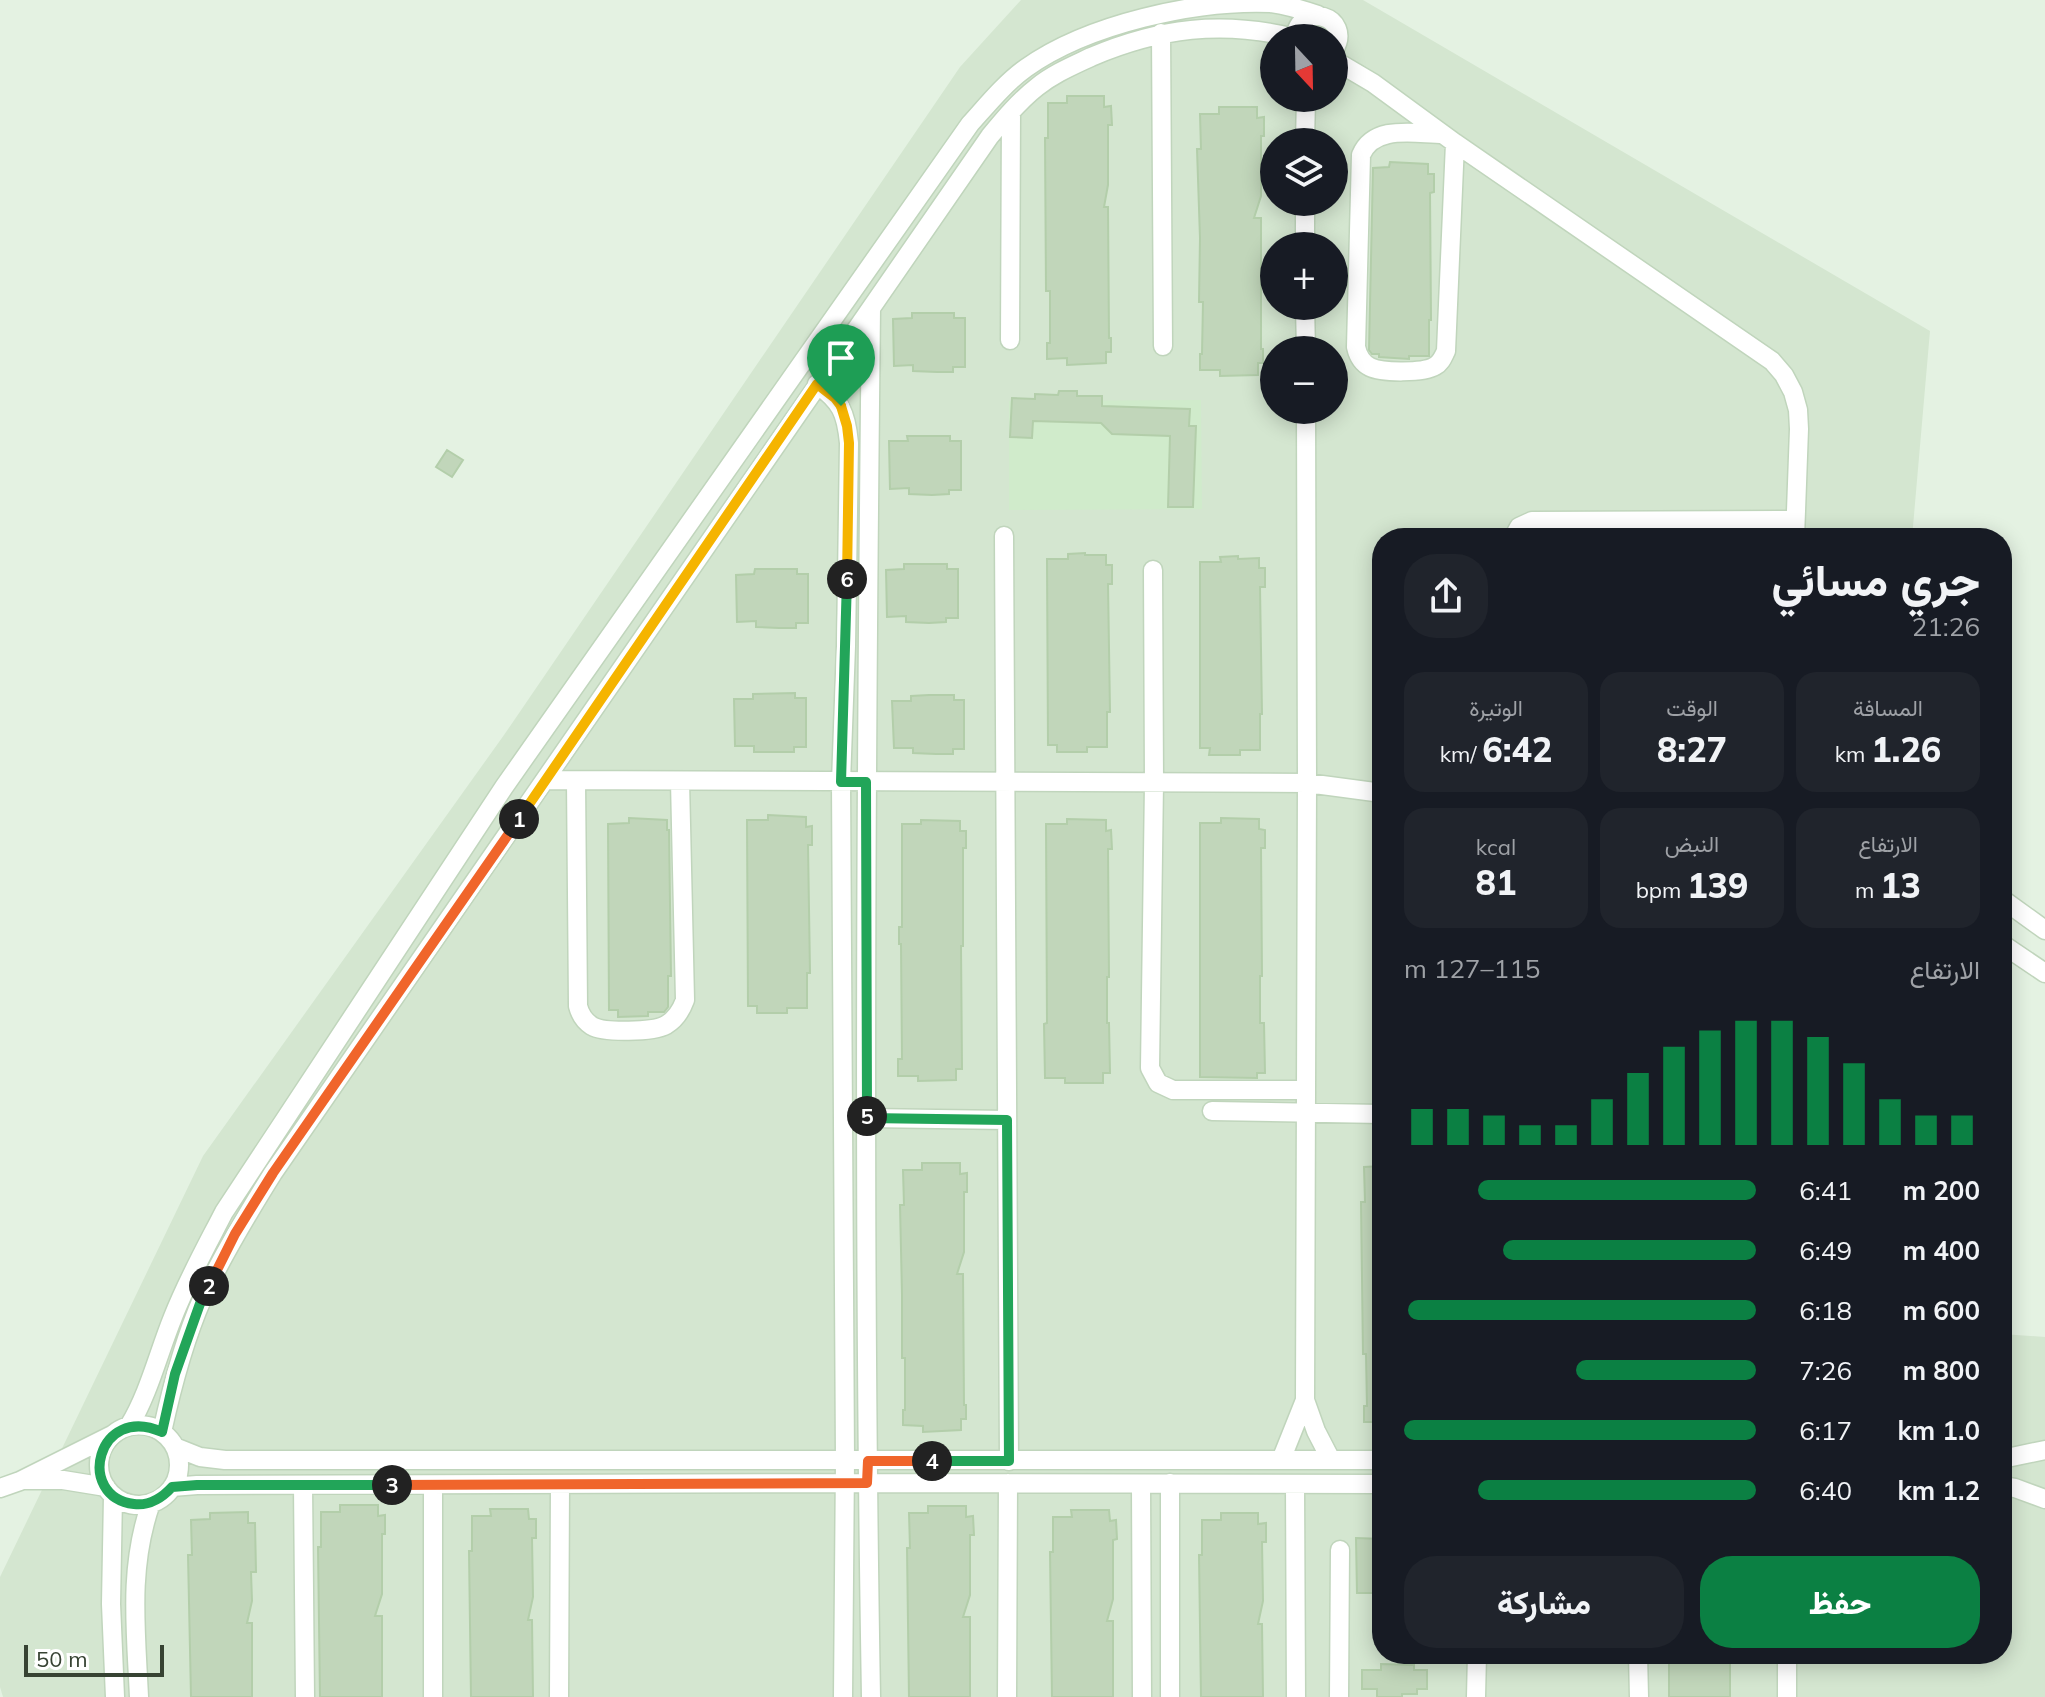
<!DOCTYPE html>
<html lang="ar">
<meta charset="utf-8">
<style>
:root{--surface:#171b24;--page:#20242c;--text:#f1f3f6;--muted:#9ea1a6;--accent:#0b8043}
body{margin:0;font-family:Mulish,Vazirmatn,sans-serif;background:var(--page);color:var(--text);direction:rtl;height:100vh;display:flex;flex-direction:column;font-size:30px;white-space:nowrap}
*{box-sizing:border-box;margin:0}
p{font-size:26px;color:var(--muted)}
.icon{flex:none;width:44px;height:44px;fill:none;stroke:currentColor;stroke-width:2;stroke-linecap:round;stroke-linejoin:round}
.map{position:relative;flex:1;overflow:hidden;direction:ltr}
.details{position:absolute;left:1372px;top:528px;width:640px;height:1136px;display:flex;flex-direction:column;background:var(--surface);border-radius:32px;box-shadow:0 4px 20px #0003;direction:rtl}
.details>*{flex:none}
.needle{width:52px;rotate:158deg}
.tools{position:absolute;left:1260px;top:24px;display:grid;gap:16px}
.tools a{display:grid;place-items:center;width:88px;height:88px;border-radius:50%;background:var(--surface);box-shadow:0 4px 20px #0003;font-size:40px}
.scale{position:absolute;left:24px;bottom:20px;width:140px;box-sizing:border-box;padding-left:8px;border:4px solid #374333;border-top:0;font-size:22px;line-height:28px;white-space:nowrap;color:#374333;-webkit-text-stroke:6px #fff;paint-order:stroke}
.pin{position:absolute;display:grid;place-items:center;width:68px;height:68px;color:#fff;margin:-82px -34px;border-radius:50% 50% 50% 0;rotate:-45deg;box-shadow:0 0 8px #0007}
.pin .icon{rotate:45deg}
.km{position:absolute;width:40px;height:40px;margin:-20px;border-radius:50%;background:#222;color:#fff;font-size:22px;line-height:40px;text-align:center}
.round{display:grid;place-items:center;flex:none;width:84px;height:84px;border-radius:32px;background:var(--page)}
.headline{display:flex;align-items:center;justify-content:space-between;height:136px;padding:0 32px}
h1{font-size:44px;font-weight:800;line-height:60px}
.figures{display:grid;grid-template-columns:repeat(3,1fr);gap:12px;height:136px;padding:8px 32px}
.figures div{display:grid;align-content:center;border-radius:20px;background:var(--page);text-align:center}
.figures b{font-size:34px;font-weight:800}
.figures small{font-size:22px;font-weight:400}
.figures p{font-size:22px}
.chart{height:224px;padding:16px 32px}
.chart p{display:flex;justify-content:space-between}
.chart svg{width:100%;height:144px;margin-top:8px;stroke:var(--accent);stroke-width:6}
.action{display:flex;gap:16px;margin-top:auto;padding:16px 32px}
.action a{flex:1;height:92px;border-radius:32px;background:var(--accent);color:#fff;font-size:32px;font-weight:800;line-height:92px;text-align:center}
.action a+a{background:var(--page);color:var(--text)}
ul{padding:0 32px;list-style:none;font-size:26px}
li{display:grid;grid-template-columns:128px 96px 1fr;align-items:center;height:60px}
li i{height:20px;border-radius:10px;background:var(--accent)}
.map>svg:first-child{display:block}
.residential{fill:#d4e6d0;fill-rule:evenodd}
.education{fill:#d0ebcb}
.building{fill:#c1d6ba;stroke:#b3ceaa;stroke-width:2}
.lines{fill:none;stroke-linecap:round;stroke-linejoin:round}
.minor-casing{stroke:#c0d5bc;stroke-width:21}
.minor{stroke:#fff;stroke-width:18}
.split-1-casing{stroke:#fff;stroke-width:16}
.split-2-casing{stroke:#fff;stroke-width:16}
.split-3-casing{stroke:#fff;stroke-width:16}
.split-4-casing{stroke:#fff;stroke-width:16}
.split-5-casing{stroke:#fff;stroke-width:16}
.split-6-casing{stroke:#fff;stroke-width:16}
.split-7-casing{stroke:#fff;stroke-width:16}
.split-1{stroke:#f5b400;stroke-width:10}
.split-2{stroke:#f0652b;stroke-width:10}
.split-3{stroke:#22a559;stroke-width:10}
.split-4{stroke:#f0652b;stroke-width:10}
.split-5{stroke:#22a559;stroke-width:10}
.split-6{stroke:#22a559;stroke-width:10}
.split-7{stroke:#f5b400;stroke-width:10}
</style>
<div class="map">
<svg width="2045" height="1697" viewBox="0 0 2045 1697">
<rect width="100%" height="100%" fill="#e4f2e2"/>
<path class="residential" d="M1021,0h342l567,331 -18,207h-530v1116h620v-320l43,3v360h-2042l-3,-10v-110l203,-421 301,-421 456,-668zM1274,38h60v60h-60zM1274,142h60v60h-60zM1274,246h60v60h-60zM1274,350h60v60h-60z"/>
<path class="education" d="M1201,400l1,109 -193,1v-109z"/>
<path class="building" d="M1067,96h37v11l7,-1 1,19h-4v60l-4,22h4l1,131h2v14h-5v11l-39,2v-7l-20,1v-16h3v-52h-4l-1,-153h3v-35h19z
M1219,107h38v11l7,-1v19h-3v60l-7,22h7v131h2v14h-5v12l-38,1v-6h-20v-16h2l1,-52h-4l1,-64 -3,-89h4l-1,-35h19z
M1390,162l38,2v10h6v18l-4,1 1,127h-2v36h-20v3l-30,-2v-3h-7l-3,-4 4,-182 16,-1z
M912,313h42v5h11v49h-12v5h-16l-24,-1v-6l-19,1 -1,-47 19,-1z
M1059,391h18v5h25v10l88,3 -1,17h7l-3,81h-25l2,-71 -58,-2 -11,-11 -68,-2 -1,17 -22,-1 2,-39 23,1v-5l23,1z
M907,436h43v5h11v49h-12v4l-17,1 -23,-1v-6l-19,1 -1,-48h19z
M447,450l16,10 -11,17 -16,-10z
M1085,553v2h21v10h6v19h-4l2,128h-3v35h-20v5h-30v-7h-9l-1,-186h21v-5z
M1238,556v3l21,-1v10h6v19h-5l2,127h-2v36h-20v5h-31l1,-7h-10v-186h21l-1,-5z
M904,564h43v5h11v49h-12v4l-17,1 -23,-1v-6l-19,1 -1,-47 18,-1z
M755,569h42v5h11v49h-12v5h-17l-23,-1v-6l-19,1 -1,-47 18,-1z
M795,693v5h11v49h-12v5h-40v-6h-19l-1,-47h19v-5z
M929,695h25v5h10v49h-11v5h-17l-23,-1v-5h-19l-2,-47h19v-5z
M768,815l38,2v10l6,-1v19h-4l2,128h-3v35h-20v5h-30v-7h-9l-1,-186h21z
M629,818l38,2v10h2l2,146h-3v31l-4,5h-16v4l-30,1v-7h-9l-1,-186 21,-1z
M1221,818l38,1v10l6,1v18h-4l1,128h-2v47h4l1,50h-8v5l-57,-1v-254h21z
M1067,819l39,1v11l5,-1 1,19h-4l1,128h-2v46h2l1,50h-7v10h-38v-5h-20l-1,-54 3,-1 -1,-199h21z
M921,820l39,1v10h6v17h-3v98h-2l1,123h-6v11l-38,1v-5h-20v-17h4l-1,-115h-2v-17h3v-103h19z
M922,1163h38v11l7,-1v19h-3v60l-7,22h6l1,131h2v14h-5v11l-38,2v-6l-20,-1v-15h2v-52h-3v-64l-2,-89h4l-1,-35h19z
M1382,1166v256h-18v-16h3l-1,-52h-3l-2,-152h4l-1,-35z
M340,1505h38v11l7,-1v19h-3v60l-7,22h7v81h-62l-2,-150h3v-35h19z
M928,1506h38v11l7,-1 1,19h-4v60l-7,22h7v80h-61l-2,-149h3l-1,-35h19z
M490,1509h38l1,10h7v19h-4l1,59 -5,23h4l1,77h-62l-2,-146h3v-35h19z
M1071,1510h38l1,11 6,-1 1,19 -4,1v59l-6,22h6v76h-61l-2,-145h3v-35h19z
M248,1512v11h7l1,49h-5l1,29 -5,22h5v74h-61l-3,-142h4l-1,-35 19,-1v-6z
M1221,1513h37v11l8,-1v19h-4l1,59 -5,23h4l1,73h-62l-2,-142h3v-35h19z
M1356,1538l26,1v54h-25z
M1686,1654h32l1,6h11v37h-61v-38h17z
M1381,1664l33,1v5h13v19h-10v5h-15v3h-25v-8h-15v-19h19z"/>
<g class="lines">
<defs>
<path id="minor" d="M1161,33l2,313
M1334,60l39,23 82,60 317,218 12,14 9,17 5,18 1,19 -4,109
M1443,134c-28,0 -69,-10 -82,21l-5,192c2,9 6,16 14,20 12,6 54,6 65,-1 6,-3 8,-9 11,-15l9,-208
M1305,142l1,-44
M1305,202v44
M1305,306l1,44
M1010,340l1,-228
M817,384c24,18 29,28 32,59l-3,203 -5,136 4,678 -2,237
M1306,410l1,373 -2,617 11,31 15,29
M1004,536l5,925
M1513,538l6,-11 13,-6 263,-1
M1153,570l1,213 -4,285 8,15 15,7h133
M545,780l762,3 75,10
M576,781l2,225c2,8 6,15 14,20 12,7 61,6 74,-1 10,-6 15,-14 19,-25l-5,-219
M2002,899l43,31
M2002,944l43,29
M1212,1111l170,3
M867,1118l140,2
M99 1465a40 40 0 1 1 80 0a40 40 0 1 1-80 0Z
M129,1426c20,-33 29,-72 44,-109 14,-36 33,-70 51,-105l280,-425 466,-663c18,-20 35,-41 56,-56 62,-44 169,-68 245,-65 16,2 32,7 47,12
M162,1432c10,-46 22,-92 41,-135 20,-43 45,-84 70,-124l717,-1037c14,-17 29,-35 47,-49 16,-13 35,-21 54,-30 68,-29 131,-37 204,-19 4,-38 59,-22 39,12
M175,1447l25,10 25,3h1157
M2002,1459l43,-9
M1281,1460l24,-60
M27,1480h36l43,7
M1170,1483v214
M1141,1484l1,213
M1295,1484l1,213
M303,1485l2,212
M433,1486v211
M2002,1486l13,2 30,11
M172,1487l25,-2 648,-2 537,1
M0,1488l20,-7 92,-46
M113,1496l-2,108 4,93
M1638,1654l1,43
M1787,1654v43
M139,1697c-3,-67 -11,-129 12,-194
M559,1697l1,-212
M871,1697c-8,-463 -5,-926 0,-1389
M1007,1697l1,-214
M1339,1697l1,-147
M1476,1697l1,-43"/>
</defs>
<use href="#minor" class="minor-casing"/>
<use href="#minor" class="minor"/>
</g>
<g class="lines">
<defs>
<path id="split-1" d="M519,819l298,-435 18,14 6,8"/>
<path id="split-2" d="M209,1286l26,-52 38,-61 246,-354"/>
<path id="split-3" d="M209,1286l-7,12 -27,76 -13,58c-65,-29 -87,65 -28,72 16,2 28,-6 38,-17l25,-2h195"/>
<path id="split-4" d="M392,1485l475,-2 1,-22h64"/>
<path id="split-5" d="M867,1116v2l140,2 2,341h-77"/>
<path id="split-6" d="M847,579l-6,203h25l1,334"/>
<path id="split-7" d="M841,406l6,20 2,17 -2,136"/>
</defs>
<use href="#split-1" class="split-1-casing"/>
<use href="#split-2" class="split-2-casing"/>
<use href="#split-3" class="split-3-casing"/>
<use href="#split-4" class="split-4-casing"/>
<use href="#split-5" class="split-5-casing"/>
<use href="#split-6" class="split-6-casing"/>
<use href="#split-7" class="split-7-casing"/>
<use href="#split-1" class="split-1"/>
<use href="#split-2" class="split-2"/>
<use href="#split-3" class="split-3"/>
<use href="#split-4" class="split-4"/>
<use href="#split-5" class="split-5"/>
<use href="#split-6" class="split-6"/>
<use href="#split-7" class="split-7"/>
</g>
</svg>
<div class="tools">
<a><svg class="needle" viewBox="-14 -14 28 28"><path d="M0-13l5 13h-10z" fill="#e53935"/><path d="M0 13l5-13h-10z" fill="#9ea1a6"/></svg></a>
<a><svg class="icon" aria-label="layers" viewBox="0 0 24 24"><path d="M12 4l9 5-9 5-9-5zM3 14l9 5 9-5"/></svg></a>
<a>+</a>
<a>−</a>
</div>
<div class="scale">50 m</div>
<div class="pin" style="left:841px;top:406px;background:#1e9e55"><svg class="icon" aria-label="arrive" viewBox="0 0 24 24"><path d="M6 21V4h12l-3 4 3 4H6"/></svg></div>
<b class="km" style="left:519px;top:819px">1</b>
<b class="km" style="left:209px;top:1286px">2</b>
<b class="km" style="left:392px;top:1485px">3</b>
<b class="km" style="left:932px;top:1461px">4</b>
<b class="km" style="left:867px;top:1116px">5</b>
<b class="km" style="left:847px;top:579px">6</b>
<section class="details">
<div class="headline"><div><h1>جري مسائي</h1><p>21:26</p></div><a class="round"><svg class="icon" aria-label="share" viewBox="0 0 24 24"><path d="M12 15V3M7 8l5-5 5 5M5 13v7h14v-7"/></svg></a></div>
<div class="figures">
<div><p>المسافة</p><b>1.26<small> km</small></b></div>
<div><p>الوقت</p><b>8:27</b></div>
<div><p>الوتيرة</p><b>6:42<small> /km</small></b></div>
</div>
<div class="figures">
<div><p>الارتفاع</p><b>13<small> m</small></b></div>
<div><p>النبض</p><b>139<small> bpm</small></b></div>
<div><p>kcal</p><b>81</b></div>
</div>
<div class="chart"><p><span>الارتفاع</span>115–127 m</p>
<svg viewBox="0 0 160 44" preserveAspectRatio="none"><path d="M5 44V33M15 44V33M25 44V35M35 44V38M45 44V38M55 44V30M65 44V22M75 44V14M85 44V9M95 44V6M105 44V6M115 44V11M125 44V19M135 44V30M145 44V35M155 44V35"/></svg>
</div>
<ul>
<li><b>200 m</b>6:41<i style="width:79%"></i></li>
<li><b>400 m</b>6:49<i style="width:72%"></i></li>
<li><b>600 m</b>6:18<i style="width:99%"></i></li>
<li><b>800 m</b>7:26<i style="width:51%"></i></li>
<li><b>1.0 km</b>6:17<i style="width:100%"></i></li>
<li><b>1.2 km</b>6:40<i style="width:79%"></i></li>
</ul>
<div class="action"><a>حفظ</a><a>مشاركة</a></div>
</section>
</div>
